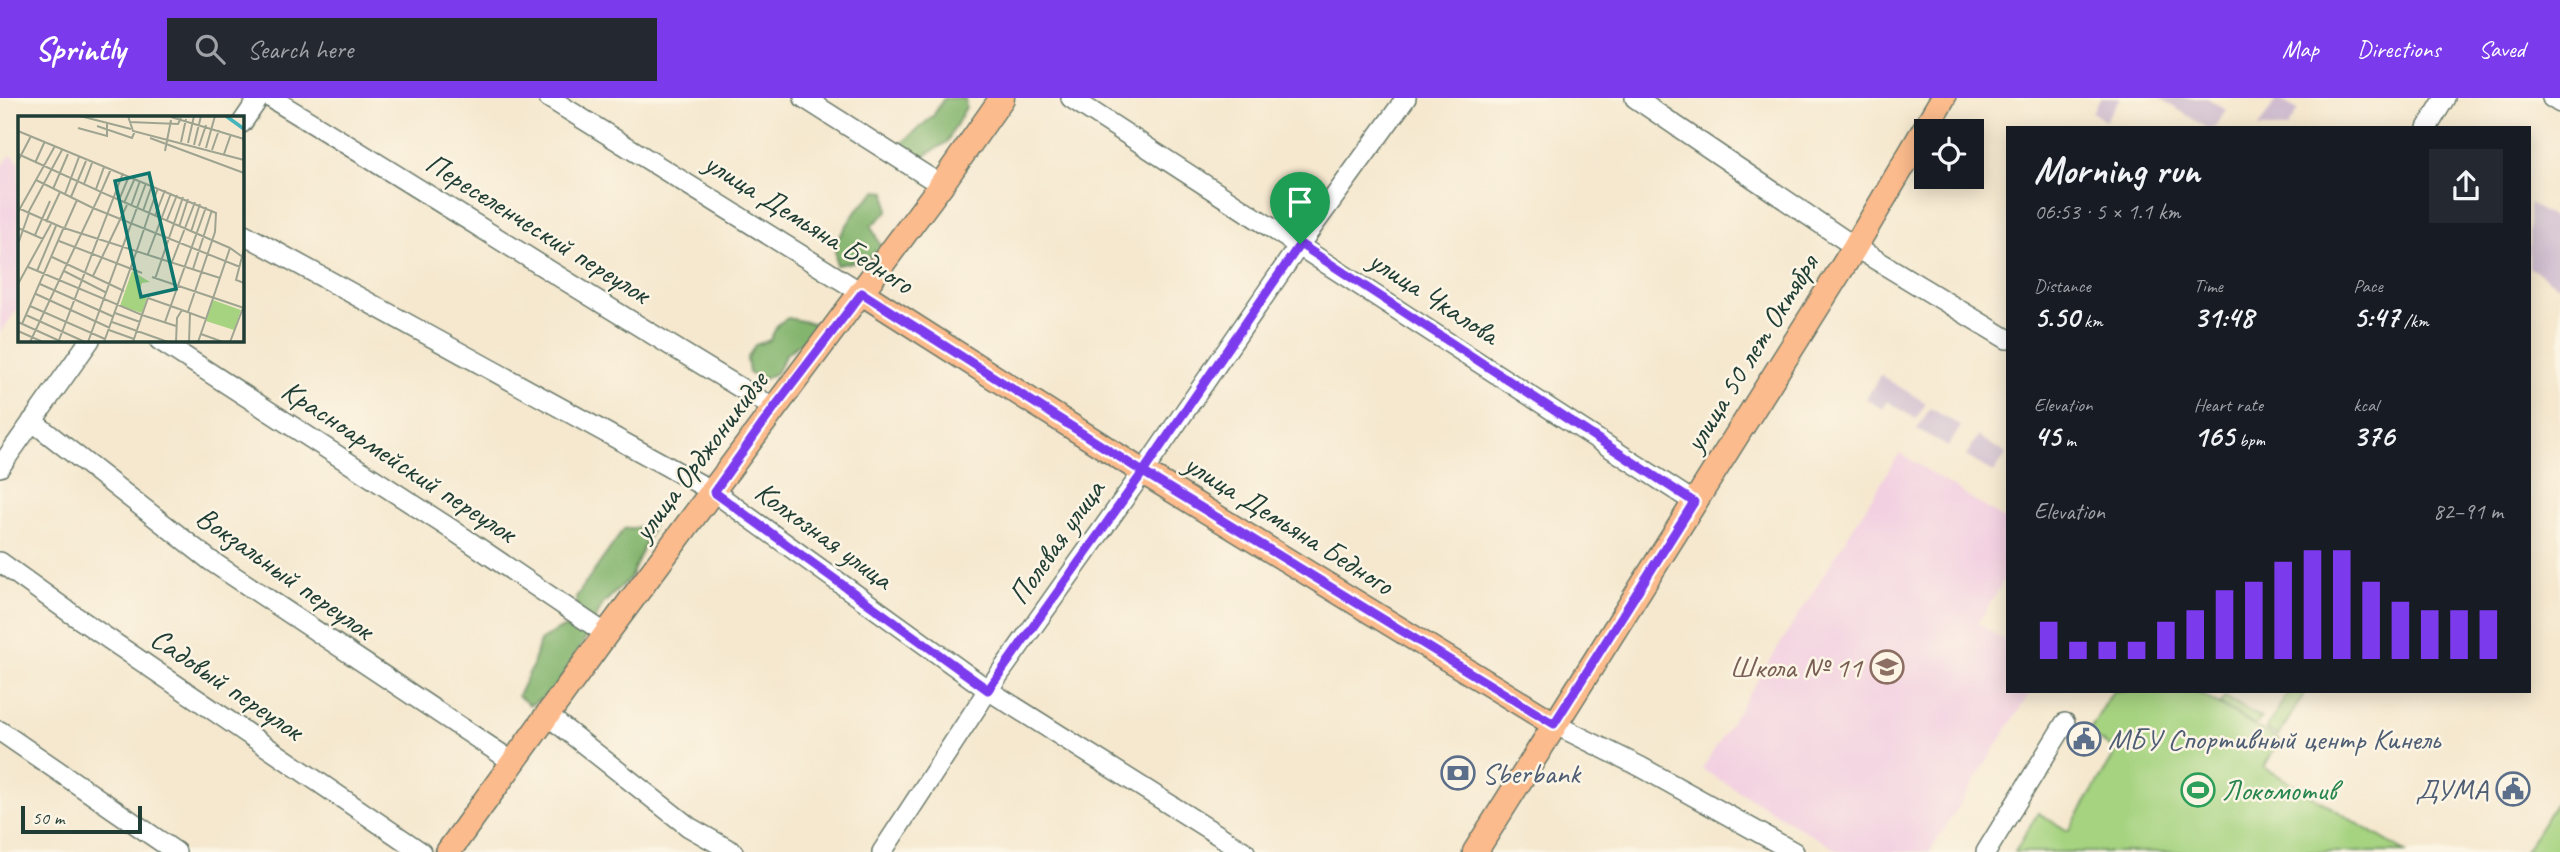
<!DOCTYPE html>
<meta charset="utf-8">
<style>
:root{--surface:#171b24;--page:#242831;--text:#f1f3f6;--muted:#9ea1a6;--accent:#7c3aed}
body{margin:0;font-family:Caveat,sans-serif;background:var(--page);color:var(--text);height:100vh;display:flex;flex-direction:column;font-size:26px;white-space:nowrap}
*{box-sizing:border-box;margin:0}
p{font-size:23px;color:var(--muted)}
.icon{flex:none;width:38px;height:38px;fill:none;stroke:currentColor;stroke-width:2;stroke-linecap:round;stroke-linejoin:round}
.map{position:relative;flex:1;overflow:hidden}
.side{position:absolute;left:2006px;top:28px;width:525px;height:567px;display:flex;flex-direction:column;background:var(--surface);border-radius:0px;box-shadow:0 4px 18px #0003}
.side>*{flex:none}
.tools{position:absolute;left:1914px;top:21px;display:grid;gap:14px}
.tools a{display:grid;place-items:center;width:70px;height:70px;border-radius:0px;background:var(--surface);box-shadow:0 4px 18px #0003;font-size:35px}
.scale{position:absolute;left:21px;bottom:18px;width:121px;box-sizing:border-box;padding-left:7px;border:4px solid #1f3d34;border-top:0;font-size:19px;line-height:24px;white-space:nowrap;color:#1f3d34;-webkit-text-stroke:5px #fcf5e5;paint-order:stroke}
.pin{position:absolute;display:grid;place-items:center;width:60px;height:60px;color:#fff;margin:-72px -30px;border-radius:50% 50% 50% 0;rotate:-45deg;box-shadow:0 0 7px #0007}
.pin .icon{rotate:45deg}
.round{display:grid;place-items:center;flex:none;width:74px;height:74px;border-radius:0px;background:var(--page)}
.head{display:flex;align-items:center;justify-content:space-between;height:119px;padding:0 28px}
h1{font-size:38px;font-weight:700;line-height:52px}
.metrics{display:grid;grid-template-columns:repeat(3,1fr);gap:10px;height:119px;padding:7px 28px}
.metrics div{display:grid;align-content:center}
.metrics b{font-size:30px;font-weight:700}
.metrics small{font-size:19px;font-weight:400}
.metrics p{font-size:19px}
.chart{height:196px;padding:14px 28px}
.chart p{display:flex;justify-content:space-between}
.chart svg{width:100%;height:126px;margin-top:7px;stroke:var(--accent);stroke-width:6}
header{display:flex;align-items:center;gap:42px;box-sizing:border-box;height:98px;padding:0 35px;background:var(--accent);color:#fff}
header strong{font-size:33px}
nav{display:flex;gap:38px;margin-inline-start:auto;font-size:24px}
.search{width:490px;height:63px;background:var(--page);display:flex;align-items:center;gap:18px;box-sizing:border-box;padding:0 24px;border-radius:0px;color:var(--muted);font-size:26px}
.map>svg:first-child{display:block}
.built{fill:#f2cfe1}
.industrial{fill:#cfbdcf}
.green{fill:#a6d380;stroke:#62885a;stroke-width:2}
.forest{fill:#84b56e;stroke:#527951;stroke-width:2}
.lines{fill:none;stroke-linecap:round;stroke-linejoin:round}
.minor-casing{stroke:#6a796a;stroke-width:22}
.major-casing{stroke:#6a796a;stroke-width:27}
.minor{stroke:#fff;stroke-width:19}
.major{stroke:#fbbb8c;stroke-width:24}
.route-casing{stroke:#fff;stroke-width:14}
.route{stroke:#7c3aed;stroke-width:9}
.labels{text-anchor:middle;stroke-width:5;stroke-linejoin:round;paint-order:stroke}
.street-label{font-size:30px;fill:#1f3d34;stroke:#fcf5e5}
.education-label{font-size:30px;fill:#785e54;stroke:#fcf5e5;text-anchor:end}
.service-label{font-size:30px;fill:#4e5e75;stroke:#fcf5e5;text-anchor:start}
.leisure-label{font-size:30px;fill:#27864d;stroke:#fcf5e5;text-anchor:start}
.inset-river{fill:none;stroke:#44b4bd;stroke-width:3.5}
.inset-road{fill:none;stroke:#9fa491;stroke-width:2}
.view{fill:#0f766e;fill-opacity:0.15;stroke:#0f766e;stroke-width:3.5}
.inset-edge{fill:none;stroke:#1f3d34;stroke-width:3.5}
</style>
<header>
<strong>Sprintly</strong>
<div class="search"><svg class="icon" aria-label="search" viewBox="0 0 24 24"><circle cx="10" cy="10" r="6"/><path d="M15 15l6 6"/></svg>Search here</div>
<nav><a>Map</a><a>Directions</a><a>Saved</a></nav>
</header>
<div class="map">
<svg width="2560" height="754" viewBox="0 0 2560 754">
<rect width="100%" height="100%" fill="#fcf5e5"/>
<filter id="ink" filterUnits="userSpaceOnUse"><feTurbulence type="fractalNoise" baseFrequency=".0143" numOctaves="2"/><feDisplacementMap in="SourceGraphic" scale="14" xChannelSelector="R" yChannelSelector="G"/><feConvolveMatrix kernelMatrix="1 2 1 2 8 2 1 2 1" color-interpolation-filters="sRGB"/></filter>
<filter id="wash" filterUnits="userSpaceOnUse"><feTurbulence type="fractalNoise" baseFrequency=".00686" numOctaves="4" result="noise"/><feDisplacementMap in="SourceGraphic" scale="28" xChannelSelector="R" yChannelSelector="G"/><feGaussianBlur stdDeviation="1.57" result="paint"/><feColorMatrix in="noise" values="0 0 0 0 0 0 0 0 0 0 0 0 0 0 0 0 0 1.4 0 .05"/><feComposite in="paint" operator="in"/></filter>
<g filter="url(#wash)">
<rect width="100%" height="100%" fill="#f5e8cf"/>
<path class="built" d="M11,57l8,6v146l-19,26v-165z
M1900,355l107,68v55l-29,47 29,19v49h24l-101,161h-90l-138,-83z"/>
<path class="industrial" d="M2101,0h19l-15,23 -13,-9z
M2160,0h47l19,12 -11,18h-8z
M2277,0l21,12 -11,18h-29z
M2529,105l31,20v64l-31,-20z
M1880,277l46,28 -10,16 -29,-18 -4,8 -17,-10z
M1930,310l31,18 -13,21 -31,-18z
M1978,338l28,18 -12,19 -28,-17z"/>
<path class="green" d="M2113,593h82l84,49 -15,27 141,85h-390l23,-39 30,18 49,-80 -29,-18z
M2289,593h17l-28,45 -12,-7z
M2225,599l36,21 -5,7 -36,-21z
M2560,698v56h-35z"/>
<path class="forest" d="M944,0h21l1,9 -19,35 -29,18 -17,-5 2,-13 30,-26z
M876,93l10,1 2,19 -17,15 10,21 -15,13 -30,5 -1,-22 22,-33z
M788,220l28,6 -11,15 -19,15 -10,19 -12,6 -15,-6 -2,-14 8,-14 15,-5 8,-16z
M653,428l-23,52 -27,26 -20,39 -32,51 -21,11 -12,-9 15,-31 7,-24 18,-11 18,-6v-27l48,-68z"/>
</g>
<g filter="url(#ink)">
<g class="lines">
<defs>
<path id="minor" d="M271,0c168,102 333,209 503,310
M549,0l313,195
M804,0l137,87
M1071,0l623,404
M1635,0l220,149 152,92
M2552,0l8,5
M242,25l17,-25
M2427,30l18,-30
M242,135l472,259 274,198 257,162
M159,242l292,189 155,105
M32,323l179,140 302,201
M0,369l90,-127
M0,464l72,52 349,238
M547,617l142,112 44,25
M1554,626l87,43 153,85
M0,633l176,121
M882,754l106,-162 155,-218 157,-228 106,-146
M1986,754l79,-129"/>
<path id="major" d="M862,195l281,179 411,252
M448,754l158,-218 335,-449 61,-87
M1475,754l380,-605 88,-149"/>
</defs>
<use href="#minor" class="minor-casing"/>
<use href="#major" class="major-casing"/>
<use href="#minor" class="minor"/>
<use href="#major" class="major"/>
</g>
</g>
<g class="lines" filter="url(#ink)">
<defs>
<path id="route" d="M1300,146l-157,228 -155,218 -274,-198 60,-84 88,-115 281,179 411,252 140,-222 -394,-258"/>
</defs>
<use href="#route" class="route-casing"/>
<use href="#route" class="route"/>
</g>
<defs>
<symbol id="school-ring" viewBox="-11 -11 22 22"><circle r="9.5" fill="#fcf5e5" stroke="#8d6e63" stroke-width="1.5"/><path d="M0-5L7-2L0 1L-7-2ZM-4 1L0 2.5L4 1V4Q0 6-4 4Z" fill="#8d6e63"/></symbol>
<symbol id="civic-ring" viewBox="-11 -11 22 22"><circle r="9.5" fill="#fcf5e5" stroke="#5c6f8a" stroke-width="1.5"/><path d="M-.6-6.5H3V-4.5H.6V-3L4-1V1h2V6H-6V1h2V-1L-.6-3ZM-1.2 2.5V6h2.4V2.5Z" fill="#5c6f8a"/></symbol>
<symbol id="bank-ring" viewBox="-11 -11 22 22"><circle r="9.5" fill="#fcf5e5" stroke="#5c6f8a" stroke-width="1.5"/><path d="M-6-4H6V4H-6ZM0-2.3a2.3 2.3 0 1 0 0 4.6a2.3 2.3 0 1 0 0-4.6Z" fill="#5c6f8a"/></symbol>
<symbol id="stadium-ring" viewBox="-11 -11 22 22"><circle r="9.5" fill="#fcf5e5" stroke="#2e9e5b" stroke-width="1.5"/><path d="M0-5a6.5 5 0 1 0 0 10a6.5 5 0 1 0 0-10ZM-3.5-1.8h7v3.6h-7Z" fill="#2e9e5b"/></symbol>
</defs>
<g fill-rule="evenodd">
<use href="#school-ring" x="1868" y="550" width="38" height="38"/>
<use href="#civic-ring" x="2065" y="622" width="38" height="38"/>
<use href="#bank-ring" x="1439" y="656" width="38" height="38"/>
<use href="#civic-ring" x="2494" y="672" width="38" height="38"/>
<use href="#stadium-ring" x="2179" y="673" width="38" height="38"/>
</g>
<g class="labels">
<g class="street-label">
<text transform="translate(809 125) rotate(32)" y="10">улица Демьяна Бедного</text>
<text transform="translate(538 130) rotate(32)" y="10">Переселенческий переулок</text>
<text transform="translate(1434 199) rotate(33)" y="10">улица Чкалова</text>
<text transform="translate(1751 255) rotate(-58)" y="10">улица 50 лет Октября</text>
<text transform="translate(700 358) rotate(-53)" y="10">улица Орджоникидзе</text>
<text transform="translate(399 363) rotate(33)" y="10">Красноармейский переулок</text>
<text transform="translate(1289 426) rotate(32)" y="10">улица Демьяна Бедного</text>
<text transform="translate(824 437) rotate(36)" y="10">Колхозная улица</text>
<text transform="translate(1056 444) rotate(-55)" y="10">Полевая улица</text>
<text transform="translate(285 475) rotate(35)" y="10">Вокзальный переулок</text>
<text transform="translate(227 586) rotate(34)" y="10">Садовый переулок</text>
</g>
<g class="education-label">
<text x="1862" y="579">Школа № 11</text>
</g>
<g class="service-label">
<text x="2108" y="651">МБУ Спортивный центр Кинель</text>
<text x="1482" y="685">Sberbank</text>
<text x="2488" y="701" text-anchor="end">ДУМА</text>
</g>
<g class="leisure-label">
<text x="2222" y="702">Локомотив</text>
</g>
</g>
<g transform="translate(18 18)">
<rect width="226" height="226" fill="#f5e8cf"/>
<path d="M114,155l18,11 -8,1 -3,11 8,4 -5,15 -22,-7zM195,184l28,10 -7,20 -28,-9z" fill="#a6d380"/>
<path class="inset-river" d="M208,0l18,13"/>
<path class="inset-road" d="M62,0l51,13M110,0l5,15 111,29M153,1l73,22M111,6l49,2 3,-6M79,10l35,12 3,-7M60,12l29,8v-12M0,15l198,82 -1,19 -27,80M132,22l94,35M163,26l5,-23M170,27l6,-27M176,29l7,-29M181,30l7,-21M188,32l9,-32M194,34l7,-20M147,35l6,-31M0,38l83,38 10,-23M206,38l7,-20M0,45l13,-25M17,47l10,-22M18,64l57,28 147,59M66,68l8,-21M35,73l15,-35M78,73l8,-22M47,78l14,-37M53,81l15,-36M101,84l10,-24M106,87l11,-25M113,90l9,-25M0,92l43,19 159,51M125,95l9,-26M0,96l37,-66M10,97l34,-63M131,97l9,-25M137,100l10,-26M149,104l10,-25M28,106l14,-30M47,111l12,-27M161,111l9,-28M0,112l25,11M173,116l9,-28M17,119l15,-34M41,125l83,32M0,128l11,-31M226,133l-8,31 8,3M119,134l12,-36M130,138l23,-61M34,141l72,34M154,146l23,-60M10,151l114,48 6,-17M175,153l19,-59M19,155l19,-45M46,155l43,22M75,160l34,-71M134,161l92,31M137,163l28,-82M0,168l33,-60M22,168l74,33M18,178l74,34M130,182l34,12M12,190l75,33M97,197l25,9M8,199l59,27M0,206l44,20M94,206l56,20M147,206l41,-115M4,208l42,-97M91,214l25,9M0,215l25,11M183,218l22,8M41,224l64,-167M12,226l71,-150 129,56 14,10M70,226l58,-159M86,226l33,-92M115,226l9,-27 34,11M158,226l1,-24 5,-8 24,9 24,-71M171,226l1,-29M180,226l8,-23M212,226l13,-34"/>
<path class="view" d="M131,57l27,116 -35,8 -26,-116z"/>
<rect width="226" height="226" class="inset-edge"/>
</g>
</svg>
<div class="tools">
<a><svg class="icon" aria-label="locate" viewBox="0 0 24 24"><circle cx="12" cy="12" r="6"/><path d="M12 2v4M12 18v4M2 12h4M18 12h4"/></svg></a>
</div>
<div class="scale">50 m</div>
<div class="pin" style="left:1300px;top:146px;background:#1e9e55"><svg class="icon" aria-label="arrive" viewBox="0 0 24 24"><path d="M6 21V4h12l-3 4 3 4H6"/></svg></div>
<section class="side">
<div class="head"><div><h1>Morning run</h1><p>06:53 · 5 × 1.1 km</p></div><a class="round"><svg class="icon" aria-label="share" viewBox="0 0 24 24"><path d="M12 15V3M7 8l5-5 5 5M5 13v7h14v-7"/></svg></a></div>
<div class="metrics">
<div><p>Distance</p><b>5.50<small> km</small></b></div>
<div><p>Time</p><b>31:48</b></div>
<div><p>Pace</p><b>5:47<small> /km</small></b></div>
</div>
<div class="metrics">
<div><p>Elevation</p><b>45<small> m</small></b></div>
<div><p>Heart rate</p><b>165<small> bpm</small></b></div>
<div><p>kcal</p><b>376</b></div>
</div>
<div class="chart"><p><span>Elevation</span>82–91 m</p>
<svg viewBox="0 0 160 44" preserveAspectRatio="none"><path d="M5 44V31M15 44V38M25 44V38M35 44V38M45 44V31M55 44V27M65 44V20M75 44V17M85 44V10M95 44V6M105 44V6M115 44V17M125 44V24M135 44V27M145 44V27M155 44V27"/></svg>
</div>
</section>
</div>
